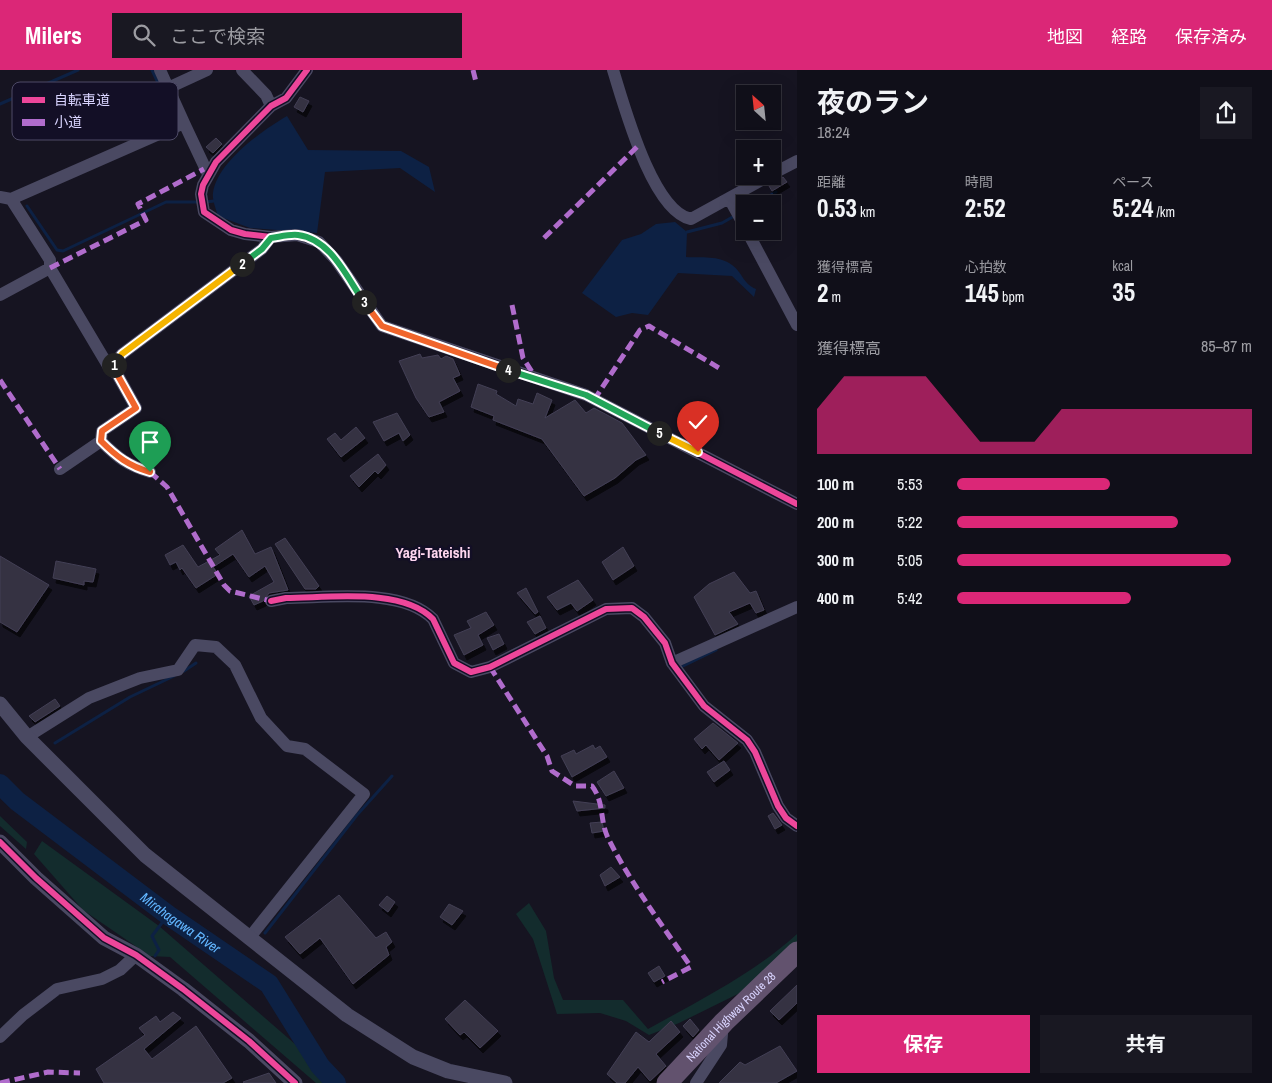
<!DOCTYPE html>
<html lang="ja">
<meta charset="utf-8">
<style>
:root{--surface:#100f19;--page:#191822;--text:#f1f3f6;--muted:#9c9ca2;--line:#302f38;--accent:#db2777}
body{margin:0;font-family:"Archivo Narrow","Noto Sans JP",sans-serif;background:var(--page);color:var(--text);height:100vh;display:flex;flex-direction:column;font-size:19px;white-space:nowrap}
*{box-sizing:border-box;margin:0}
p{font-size:16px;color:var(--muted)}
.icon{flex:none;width:28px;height:28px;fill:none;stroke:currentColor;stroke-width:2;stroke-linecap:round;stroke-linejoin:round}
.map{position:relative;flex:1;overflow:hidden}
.drawer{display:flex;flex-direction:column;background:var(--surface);width:475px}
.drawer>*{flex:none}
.needle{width:32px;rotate:333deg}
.controls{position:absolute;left:736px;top:15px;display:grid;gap:10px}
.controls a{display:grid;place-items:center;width:45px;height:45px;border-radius:0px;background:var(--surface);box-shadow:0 5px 20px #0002,0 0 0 1px var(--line);font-size:25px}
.pin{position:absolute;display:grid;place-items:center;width:42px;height:42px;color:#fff;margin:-51px -21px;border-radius:50% 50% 50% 0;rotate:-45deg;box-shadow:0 0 5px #0007}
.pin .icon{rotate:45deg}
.km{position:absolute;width:25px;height:25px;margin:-12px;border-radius:50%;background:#222;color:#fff;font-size:14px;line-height:25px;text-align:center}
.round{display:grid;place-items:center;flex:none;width:52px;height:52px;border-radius:0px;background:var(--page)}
.summary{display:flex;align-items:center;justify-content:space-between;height:85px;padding:0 20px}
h1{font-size:28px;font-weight:700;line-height:38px}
.metrics{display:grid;grid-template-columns:repeat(3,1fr);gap:8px;height:85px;padding:5px 20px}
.metrics div{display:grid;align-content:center}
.metrics b{font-size:25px;font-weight:700}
.metrics small{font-size:14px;font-weight:400}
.metrics p{font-size:14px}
.chart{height:140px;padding:10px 20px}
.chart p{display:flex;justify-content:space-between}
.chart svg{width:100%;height:90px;margin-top:5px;fill:var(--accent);opacity:.7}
.action{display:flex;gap:10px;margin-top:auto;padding:10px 20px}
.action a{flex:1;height:58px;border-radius:0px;background:var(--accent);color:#fff;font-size:20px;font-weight:700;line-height:58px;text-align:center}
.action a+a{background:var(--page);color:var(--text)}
ul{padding:0 20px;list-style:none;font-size:16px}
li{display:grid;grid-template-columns:80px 60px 1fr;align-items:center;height:38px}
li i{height:12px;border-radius:6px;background:var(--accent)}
header{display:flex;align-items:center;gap:30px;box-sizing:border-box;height:70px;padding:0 25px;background:var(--accent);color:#fff}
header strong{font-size:24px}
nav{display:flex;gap:28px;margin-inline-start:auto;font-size:18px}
.search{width:350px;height:45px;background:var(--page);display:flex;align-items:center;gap:12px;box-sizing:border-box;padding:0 18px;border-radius:0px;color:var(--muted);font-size:19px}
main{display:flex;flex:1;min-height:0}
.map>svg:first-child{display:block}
.green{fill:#132c2d}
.water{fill:#0d2144}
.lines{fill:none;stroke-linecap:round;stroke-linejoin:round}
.stream{stroke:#0d2144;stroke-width:3}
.river{stroke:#0d2144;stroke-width:20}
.building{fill:#343243;stroke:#433f54;filter:url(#shadow)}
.minor{stroke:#4a4962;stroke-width:12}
.tertiary{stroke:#4a4962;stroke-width:15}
.trunk{stroke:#62526e;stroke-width:21}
.quiet{stroke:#b06ccc;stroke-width:5;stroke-dasharray:10 5;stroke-linecap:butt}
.cycleway-casing{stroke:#130f26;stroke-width:9}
.cycleway{stroke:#ed469a;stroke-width:6}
.split-1-casing{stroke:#fff;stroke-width:10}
.split-2-casing{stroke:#fff;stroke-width:10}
.split-3-casing{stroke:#fff;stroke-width:10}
.split-4-casing{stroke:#fff;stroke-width:10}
.split-5-casing{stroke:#fff;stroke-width:10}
.split-6-casing{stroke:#fff;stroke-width:10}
.split-1{stroke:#f0652b;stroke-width:6}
.split-2{stroke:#f5b400;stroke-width:6}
.split-3{stroke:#22a559;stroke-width:6}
.split-4{stroke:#f0652b;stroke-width:6}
.split-5{stroke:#22a559;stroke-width:6}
.split-6{stroke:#f5b400;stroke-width:6}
.labels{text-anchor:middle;stroke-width:5;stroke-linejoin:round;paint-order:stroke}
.street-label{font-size:12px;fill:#d9d4ff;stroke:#130f26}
.water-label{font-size:14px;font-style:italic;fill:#62b6ff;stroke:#130f26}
.quarter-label{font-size:15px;font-weight:bold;fill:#ffd6f0;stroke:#130f26}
.key{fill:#130f26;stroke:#4e4a67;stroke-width:1}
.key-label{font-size:14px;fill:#d9d4ff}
</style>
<header>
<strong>Milers</strong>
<div class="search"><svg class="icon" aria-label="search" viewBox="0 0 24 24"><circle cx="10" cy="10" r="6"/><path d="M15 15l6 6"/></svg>ここで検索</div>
<nav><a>地図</a><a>経路</a><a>保存済み</a></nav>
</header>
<main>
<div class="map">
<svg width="797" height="1013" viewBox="0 0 797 1013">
<defs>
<filter id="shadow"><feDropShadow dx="3" dy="5" stdDeviation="0" flood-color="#0009"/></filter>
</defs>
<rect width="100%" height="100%" fill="#161421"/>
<path class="green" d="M0,746l27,26 -1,7 -26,-23z
M42,771l117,85 144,125 28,32h-15l-146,-126 -20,-1 -67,-46 -49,-56z
M529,833l17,28 8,47 9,22h60l25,29c52,-29 105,-55 149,-95v11l-45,42 -73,36 -30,12 -23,-14 -26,-8 -43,1 -24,-75 -17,-25z"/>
<path class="water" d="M287,46l21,34 93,1 28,16 6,25 -35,-24 -75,4 -8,61 -67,-5 -32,-12c-2,-6 -6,-17 -5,-23 4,-31 50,-63 74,-77z
M675,152l12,10 -1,25c15,1 33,-2 46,8 11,8 11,19 24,24l-2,8 -22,-21 -54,-3 -30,42 -16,-2 -16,4 -34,-24 40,-53 19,-6 15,-10z"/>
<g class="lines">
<path class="stream" d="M152,0l23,49
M0,34l78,-34
M205,132l9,-1
M755,134l21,-12
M27,136l30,44 6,1 103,-49h33
M687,162l35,-9 14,-8
M679,598l37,-18
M184,601l12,-8
M55,673l75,-46 44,-21
M265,863l92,-118 35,-39
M155,886l4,-6 -7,-14 16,-21"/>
<path class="river" id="s1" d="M0,714l17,17 151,114 101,69 51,82 16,17"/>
</g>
<path class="building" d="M300,27l9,4 -6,11 -9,-5z
M216,68l6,6 -9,9 -7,-6z
M783,107l4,5 -15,9 -3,-5z
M420,284l2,4 16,-3 3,4 5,-3 7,3 7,16 -7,3 7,13 -21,11 5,10 -15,5 -13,-19 -17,-37z
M478,314l19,7 -1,3 20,12 2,-7 15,5 4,-11 15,7 -7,18 30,-18 11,13 8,-5 28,15 24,32 -10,5 -21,18 -31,18 -42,-57 -49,-19 1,-4 -23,-9z
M397,343l13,22 -7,6 -4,-8 -15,8 -11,-19z
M356,357l9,11 -24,19 -14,-18 8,-6 6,7z
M378,384l8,11 -8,9 -3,-3 -16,16 -9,-11z
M242,460l13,24 16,-7 17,43 -19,3 -6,8 -9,4 -5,-9 25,-14 -9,-16 -16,11 -16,-23 -20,13 5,7 -22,14 -14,-20 -2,2 -4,-8 -6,3 -5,-10 18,-10 15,22 22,-12 -5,-6z
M285,468l34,48 -3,3h-11l-30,-45z
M623,477l11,19 -21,14 -11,-18z
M0,486l49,29 -32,47 -17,-10z
M56,491l40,8 -3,13 -9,-1v4l-31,-7z
M734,502l16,21 6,-2 8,19 -8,3 -6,-10 -21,9 9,12 -23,11 -21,-38 15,-13z
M578,510l15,20 -16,11 -6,-8 -14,7 -10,-13z
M526,518l12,24 -3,2 -18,-21z
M486,542l8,13 -16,10 5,10 -19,10 -10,-20 17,-7 -4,-7z
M540,546l6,12 -11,6 -8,-12z
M499,564l5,10 -11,6 -6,-12z
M55,629l5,7 -25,16 -6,-6z
M713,653l25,20 -19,17 -13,-15 -4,4 -8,-10z
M593,675l2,4 5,-3 7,11 -35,20 -11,-21 13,-6 2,4z
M724,691l6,9 -16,12 -7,-10z
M614,701l10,17 -18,8 -9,-14z
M573,731l32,4v3l-28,3z
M773,743l9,12 -7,4 -7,-13z
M602,752l2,9 -12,2 -2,-10z
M611,797l9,10 -15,9 -5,-11z
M339,825l37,43 10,-6 6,10 -6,5 3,8 -36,29 -33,-46 -20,16 -15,-17z
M387,826l8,6 -7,10 -9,-7z
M449,834l14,7 -11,14 -12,-8z
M659,896l6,10 -11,6 -6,-9z
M797,915v18l-18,17 -9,-9z
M465,930l33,31 -18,17 -16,-16 -4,3 -15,-16z
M173,942l8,6 -37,31 8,10 44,-33 36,52 -9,5h-119l-8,-14 49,-34 -6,-7 17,-12 4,6z
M690,949l9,11 -6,7 -10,-11z
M671,951l9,11 -24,22 10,12 -16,15 -12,-14 -13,16h-8l-10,-9 29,-42 13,10z
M780,976l17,25 -21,12h-57l21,-21 5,3z
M269,1003l7,10h-32l-1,-1z"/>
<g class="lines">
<path class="minor" d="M160,0l24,53
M242,0l24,25 5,11
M307,0l-21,28 -15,8 -55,56 -13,23 -2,9 3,18 27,18 14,4 26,3 26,-2 22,7 17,18 46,66 204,69 211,109
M613,0c11,35 39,141 78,149l78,-43
M168,18l39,-18
M772,104l25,-13
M0,127l11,2 39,61v8l60,101
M729,128l16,29
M11,129l173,-76 24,51
M747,161l50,94
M0,225l50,-27
M101,371c17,17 26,24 49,31
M60,399l41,-28 1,-10 34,-23 -19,-34 -7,-5 12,-15 140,-105 9,-12
M271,531l15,-3c41,0 116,-11 147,21l21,44 17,9 19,-5 116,-58 26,-1 12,9 21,26 7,20 32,43 43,34 8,12 23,54 8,12 11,8
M672,593l125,-56
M27,667l62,-39 51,-20 38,-8 17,-25 21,2 19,18 26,53 26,28 18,3 59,45 -114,143
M0,967l23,-22 34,-26 45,-10 18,-9 16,-15
M696,1013l25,-38 2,-22"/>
<path class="tertiary" d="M0,634l27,33 118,118 202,160 66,42 35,14 57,12
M0,772l36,36 68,60 32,17 47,34 66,52 46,42"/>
<path class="trunk" id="s2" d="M667,1013l57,-61 73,-70"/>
<path class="quiet" d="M473,0l3,12
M544,168l94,-92
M50,198l96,-48 -8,-16 66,-35
M512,235l11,53 13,20
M0,310l60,89
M594,330l46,-70 9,-4 70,42
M150,402l17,15 57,98 6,6 41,10
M490,597l57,89 5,15 23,15h17c13,17 7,35 17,54 23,45 53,85 82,127l-29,15
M0,1013l48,-11 32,1"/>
<defs>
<path id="cycleway" d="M307,0l-21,28 -15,8 -55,56 -13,23 -2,9 3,18 27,18 14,4 26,3 26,-2 22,7 17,18 46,66 204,69 211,109
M271,531l15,-3c41,0 116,-11 147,21l21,44 17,9 19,-5 116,-58 26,-1 12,9 21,26 7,20 32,43 43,34 8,12 23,54 8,12 11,8
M0,772l36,36 68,60 32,17 47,34 66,52 46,42"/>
</defs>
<use href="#cycleway" class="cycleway-casing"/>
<use href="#cycleway" class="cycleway"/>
</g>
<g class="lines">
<defs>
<path id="split-1" d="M114,295l-4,4 7,5 19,34 -34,23 -1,10c16,16 28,25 49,31"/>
<path id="split-2" d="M114,295l8,-11 120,-90"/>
<path id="split-3" d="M242,194l20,-15 9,-11c8,-1 18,-4 27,-3 33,4 49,43 66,67"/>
<path id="split-4" d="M364,232l18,24 126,44"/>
<path id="split-5" d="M508,300l78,25 73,38"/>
<path id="split-6" d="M659,363l39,19"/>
</defs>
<use href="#split-1" class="split-1-casing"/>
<use href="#split-2" class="split-2-casing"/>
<use href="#split-3" class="split-3-casing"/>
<use href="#split-4" class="split-4-casing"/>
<use href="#split-5" class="split-5-casing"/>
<use href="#split-6" class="split-6-casing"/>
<use href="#split-1" class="split-1"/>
<use href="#split-2" class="split-2"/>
<use href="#split-3" class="split-3"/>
<use href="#split-4" class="split-4"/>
<use href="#split-5" class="split-5"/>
<use href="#split-6" class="split-6"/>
</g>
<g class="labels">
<g class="street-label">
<text dy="4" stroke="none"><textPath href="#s2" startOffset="92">National Highway Route 28</textPath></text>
</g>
<g class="water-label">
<text dy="5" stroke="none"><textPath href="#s1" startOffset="228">Mirahagawa River</textPath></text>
</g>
<g class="quarter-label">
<text x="433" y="488">Yagi-Tateishi</text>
</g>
</g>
<rect x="12" y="12" width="166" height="58" rx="8" class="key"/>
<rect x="22" y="27" width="23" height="6" fill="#ed469a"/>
<rect x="22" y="49" width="23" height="7" fill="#b06ccc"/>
<g class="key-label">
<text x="54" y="35">自転車道</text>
<text x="54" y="57">小道</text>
</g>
</svg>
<div class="controls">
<a><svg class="needle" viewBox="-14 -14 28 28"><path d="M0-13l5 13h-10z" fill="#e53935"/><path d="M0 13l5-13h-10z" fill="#9c9ca2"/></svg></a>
<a>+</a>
<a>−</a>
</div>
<div class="pin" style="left:150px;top:402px;background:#1e9e55"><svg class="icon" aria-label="arrive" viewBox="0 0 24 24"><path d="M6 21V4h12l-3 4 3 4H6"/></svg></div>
<div class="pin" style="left:698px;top:382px;background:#d93025"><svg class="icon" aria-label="check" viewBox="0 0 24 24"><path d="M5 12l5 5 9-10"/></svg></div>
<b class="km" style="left:114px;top:295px">1</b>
<b class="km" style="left:242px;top:194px">2</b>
<b class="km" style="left:364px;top:232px">3</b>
<b class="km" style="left:508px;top:300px">4</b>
<b class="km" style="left:659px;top:363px">5</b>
</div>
<section class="drawer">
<div class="summary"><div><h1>夜のラン</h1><p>18:24</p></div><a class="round"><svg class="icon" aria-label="share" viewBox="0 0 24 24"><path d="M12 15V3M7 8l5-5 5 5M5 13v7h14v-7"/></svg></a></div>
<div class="metrics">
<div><p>距離</p><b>0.53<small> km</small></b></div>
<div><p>時間</p><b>2:52</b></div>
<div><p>ペース</p><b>5:24<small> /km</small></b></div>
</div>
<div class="metrics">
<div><p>獲得標高</p><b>2<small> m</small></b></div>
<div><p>心拍数</p><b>145<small> bpm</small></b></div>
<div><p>kcal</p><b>35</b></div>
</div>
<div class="chart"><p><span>獲得標高</span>85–87 m</p>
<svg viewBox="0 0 160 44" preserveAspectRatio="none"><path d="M0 44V22L10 6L20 6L30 6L40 6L50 22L60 38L70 38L80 38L90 22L100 22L110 22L120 22L130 22L140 22L150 22L160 22V44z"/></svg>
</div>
<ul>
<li><b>100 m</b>5:53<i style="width:52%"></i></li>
<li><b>200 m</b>5:22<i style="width:75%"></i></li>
<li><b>300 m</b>5:05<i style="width:93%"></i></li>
<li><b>400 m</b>5:42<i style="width:59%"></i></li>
</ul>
<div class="action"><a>保存</a><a>共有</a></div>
</section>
</main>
